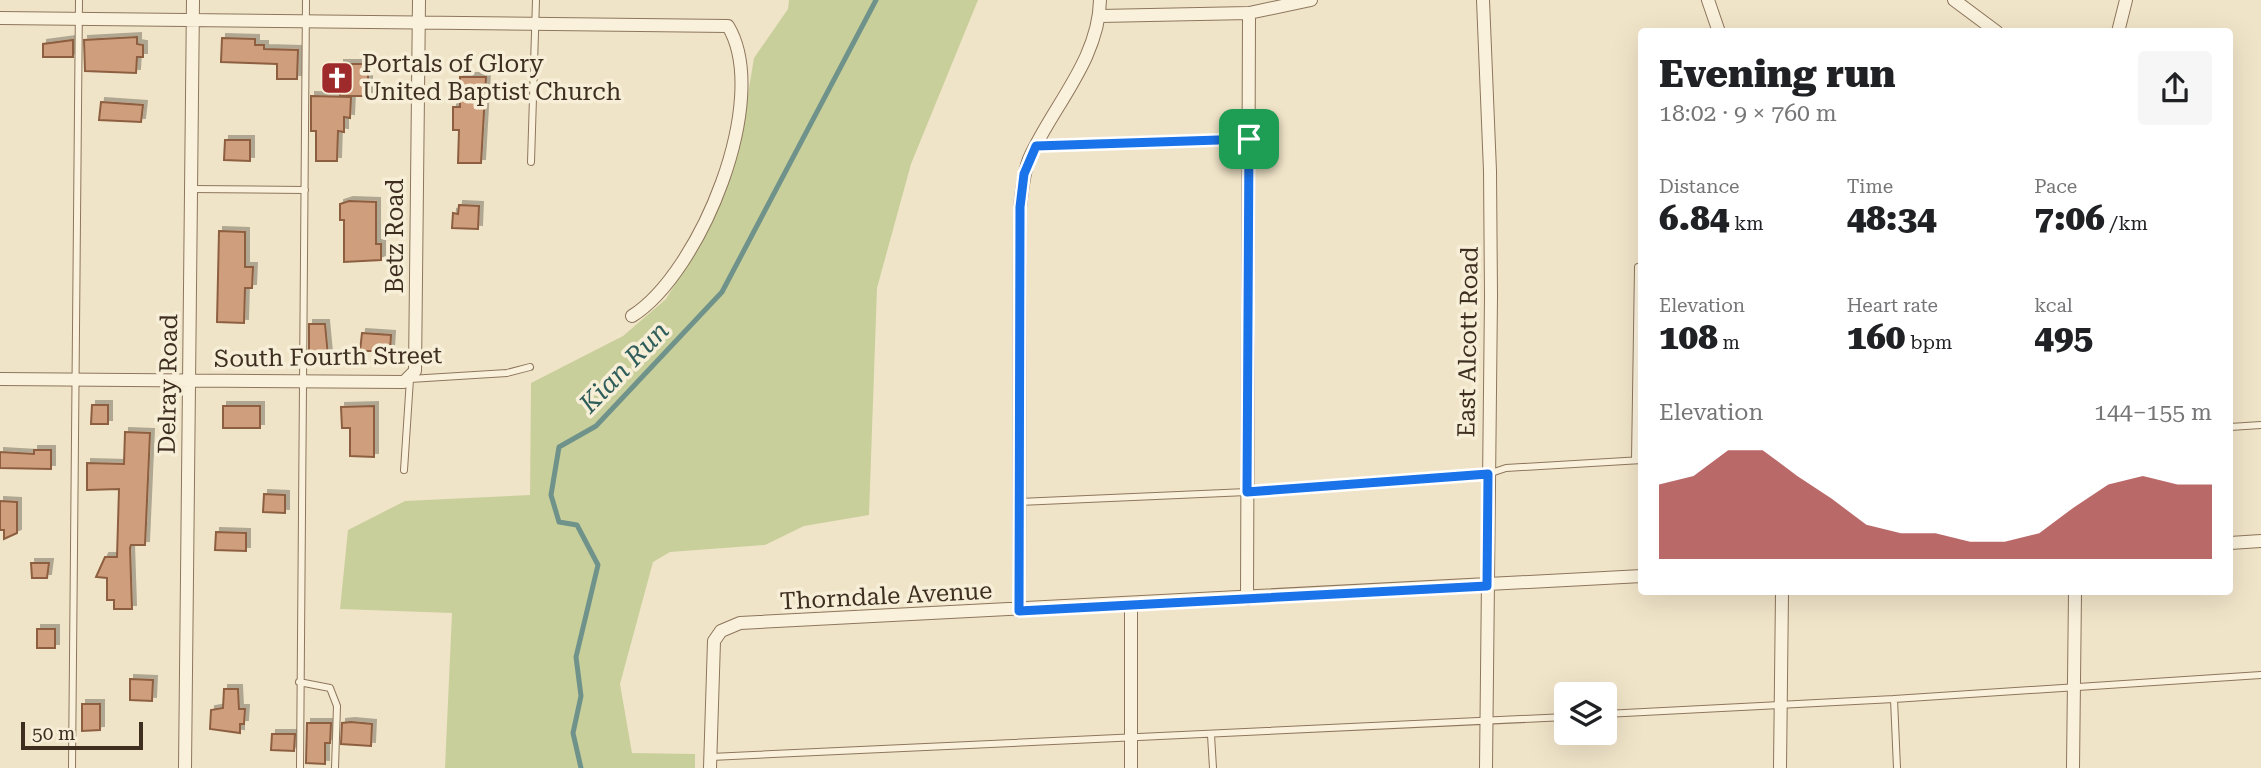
<!DOCTYPE html>
<meta charset="utf-8">
<style>
:root{--surface:#fff;--page:#f6f6f6;--text:#202124;--muted:#757577;--accent:#9e2a2b}
body{margin:0;font-family:"Roboto Serif",serif;background:var(--page);color:var(--text);height:100vh;display:flex;flex-direction:column;font-size:26px;white-space:nowrap}
*{box-sizing:border-box;margin:0}
p{font-size:23px;color:var(--muted)}
.icon{flex:none;width:38px;height:38px;fill:none;stroke:currentColor;stroke-width:2;stroke-linecap:round;stroke-linejoin:round}
.map{position:relative;flex:1;overflow:hidden}
.side{position:absolute;left:1638px;top:28px;width:595px;height:567px;display:flex;flex-direction:column;background:var(--surface);border-radius:7px;box-shadow:0 7px 28px #0002}
.side>*{flex:none}
.buttons{position:absolute;left:1554px;top:682px;display:grid;gap:14px}
.buttons a{display:grid;place-items:center;width:63px;height:63px;border-radius:7px;background:var(--surface);box-shadow:0 7px 28px #0002;font-size:35px}
.scale{position:absolute;left:21px;bottom:18px;width:122px;box-sizing:border-box;padding-left:7px;border:4px solid #3d2e20;border-top:0;font-size:19px;line-height:24px;white-space:nowrap;color:#3d2e20;-webkit-text-stroke:5px #f7eed8;paint-order:stroke}
.pin{position:absolute;display:grid;place-items:center;width:60px;height:60px;color:#fff;margin:-30px;border-radius:14px;box-shadow:0 4px 10px #0006}
.round{display:grid;place-items:center;flex:none;width:74px;height:74px;border-radius:7px;background:var(--page)}
.headline{display:flex;align-items:center;justify-content:space-between;height:119px;padding:0 21px}
h1{font-size:38px;font-weight:800;line-height:52px}
.figures{display:grid;grid-template-columns:repeat(3,1fr);gap:10px;height:119px;padding:7px 21px}
.figures div{display:grid;align-content:center}
.figures b{font-size:35px;font-weight:800}
.figures small{font-size:19px;font-weight:400}
.figures p{font-size:19px}
.chart{height:196px;padding:14px 21px}
.chart p{display:flex;justify-content:space-between}
.chart svg{width:100%;height:126px;margin-top:7px;fill:var(--accent);opacity:.7}
.map>svg:first-child{display:block}
.green{fill:#c9cf9b}
.lines{fill:none;stroke-linecap:round;stroke-linejoin:round}
.stream{stroke:#6f938a;stroke-width:5}
.building{fill:#cf9f7d;stroke:#8d5f41;stroke-width:2;filter:url(#shadow)}
.service-casing{stroke:#8d765c;stroke-width:8}
.minor-casing{stroke:#8d765c;stroke-width:14}
.service{stroke:#faf1dc;stroke-width:6}
.minor{stroke:#faf1dc;stroke-width:12}
.route-casing{stroke:#fff;stroke-width:14}
.route{stroke:#1a73e8;stroke-width:9}
.labels{text-anchor:middle;stroke-width:7;stroke-linejoin:round;paint-order:stroke}
.poi-label{font-size:24px;fill:#3d2e20;stroke:#f7eed8;text-anchor:start}
.street-label{font-size:24px;fill:#3d2e20;stroke:#f7eed8}
.water-label{font-size:26px;font-style:italic;fill:#2f5d5a;stroke:#f7eed8}
</style>
<div class="map">
<svg width="2261" height="768" viewBox="0 0 2261 768">
<defs>
<filter id="shadow"><feDropShadow dx="4" dy="-4" stdDeviation="0" flood-color="#0004"/></filter>
</defs>
<rect width="100%" height="100%" fill="#f0e4c8"/>
<path class="green" d="M789,0h189l-67,164 -34,124 -8,227 -65,11 -39,19 -95,7 -17,10 -33,122 12,69 63,1v14h-250l7,-155 -112,-4 8,-79 57,-29 125,-6 1,-112 92,-47 43,-37 46,-76 27,-75 15,-90 34,-49z"/>
<g class="lines">
<path class="stream" d="M581,768l-8,-35 8,-37 -5,-39 22,-92 -21,-40 -18,-3 -8,-27 8,-48 37,-21 126,-134 154,-292"/>
</g>
<path class="building" d="M137,37v7l6,1v12h-6l-1,16 -51,-2 -1,-31z
M222,38l33,1v6h9v4l34,1 -1,29h-20v-15l-56,-2z
M73,40v17h-30v-13z
M340,64h28v32h-28z
M460,77h26l-5,86h-23l1,-33h-6v-23h7z
M311,96l40,1 -1,21 -6,-1v15l-6,-1 -1,30h-21v-30h-5z
M101,102l42,3 -2,17 -42,-2z
M225,140h25v21l-26,-1z
M349,201l27,1v42h5v16l-37,2v-42h-4v-16z
M459,205l20,1 -1,23 -26,-1 1,-15 5,1z
M219,231l26,1v35h8l-1,21h-7l-1,35 -27,-1z
M309,324h16l3,32h-19z
M362,333l29,2 -1,16h-30z
M92,405h16v19h-17z
M223,406h37v22h-37z
M374,406v51l-24,-1v-28h-8l-1,-21z
M125,432l25,1 -5,112h-14l-1,3 2,61h-18v-9h-7v-22l-11,-1 9,-20h12l2,-68 -32,1v-27l37,1z
M34,450h17v19l-51,-1v-16l34,2z
M264,494l21,1v18l-22,-1z
M0,501l17,1v31l-13,6v-9h-4z
M216,532l30,1v18l-31,-1z
M31,563h18l-2,15h-15z
M37,629h18v19h-18z
M130,679l23,1 -1,21 -22,-1z
M224,689h14l1,20h6l-1,15h-4v9l-30,-4 1,-19 12,-2z
M82,704h18v26l-18,1z
M351,722l21,2 -1,22 -30,-2 1,-21z
M307,723h24l-1,20h-5v21l-19,-1z
M272,734h23l-1,17 -23,-1z"/>
<g class="lines">
<defs>
<path id="service" d="M1036,146l213,-7
M531,162l5,-162
M191,189l114,1
M2230,427l31,-2
M1635,460l3,-193
M404,470l6,-91 97,-6 23,-6
M1019,502l228,-10 241,-18 18,-6 136,-8
M299,682l31,6 7,18 -2,62
M1894,699l367,-24
M1605,714l289,-15 3,69
M1211,735l2,33
M711,757l855,-40
M72,768l7,-768
M300,768l6,-768"/>
<path id="minor" d="M1483,0l7,171 1,125 -5,472
M1708,0l11,32
M1954,0l43,32
M1100,16l149,-3 62,-13
M0,18l728,8c44,73 -28,247 -96,290
M2118,32l8,-32
M0,379l404,3 11,-11 4,-371
M2230,543l31,-2
M1247,599l2,-586
M1131,605v163
M1019,611l1,-404c2,-16 3,-32 9,-48 23,-52 70,-99 71,-159
M185,768l8,-768
M710,768l4,-127 7,-10 19,-8 902,-47
M1780,768l2,-176
M2073,768l2,-176"/>
</defs>
<use href="#service" class="service-casing"/>
<use href="#minor" class="minor-casing"/>
<use href="#service" class="service"/>
<use href="#minor" class="minor"/>
</g>
<g class="lines">
<defs>
<path id="route" d="M1249,139l-2,353 241,-18 -1,112 -468,25 1,-404 4,-33 12,-28z"/>
</defs>
<use href="#route" class="route-casing"/>
<use href="#route" class="route"/>
</g>
<defs>
<symbol id="church-square" viewBox="-11 -11 22 22"><rect x="-9" y="-9" width="18" height="18" rx="4" fill="#9e2a2b" stroke="#f7eed8"/><path d="M-1.2-6h2.4v3.5h3.3v2.4h-3.3V6h-2.4V-.1h-3.3v-2.4h3.3Z" fill="#fff"/></symbol>
</defs>
<g fill-rule="evenodd">
<use href="#church-square" x="318" y="59" width="38" height="38"/>
</g>
<g class="labels">
<g class="poi-label">
<text x="362" y="72">Portals of Glory<tspan x="362" dy="28">United Baptist Church</tspan></text>
</g>
<g class="street-label">
<text transform="translate(395 236) rotate(-90)" y="8">Betz Road</text>
<text transform="translate(1468 342) rotate(-89)" y="8">East Alcott Road</text>
<text transform="translate(328 357) rotate(-1)" y="8">South Fourth Street</text>
<text transform="translate(168 384) rotate(-89)" y="8">Delray Road</text>
<text transform="translate(886 596) rotate(-3)" y="8">Thorndale Avenue</text>
</g>
<g class="water-label">
<text transform="translate(624 367) rotate(-46)" y="9">Kian Run</text>
</g>
</g>
</svg>
<div class="buttons">
<a><svg class="icon" aria-label="layers" viewBox="0 0 24 24"><path d="M12 4l9 5-9 5-9-5zM3 14l9 5 9-5"/></svg></a>
</div>
<div class="scale">50 m</div>
<div class="pin" style="left:1249px;top:139px;background:#1e9e55"><svg class="icon" aria-label="arrive" viewBox="0 0 24 24"><path d="M6 21V4h12l-3 4 3 4H6"/></svg></div>
<section class="side">
<div class="headline"><div><h1>Evening run</h1><p>18:02 · 9 × 760 m</p></div><a class="round"><svg class="icon" aria-label="share" viewBox="0 0 24 24"><path d="M12 15V3M7 8l5-5 5 5M5 13v7h14v-7"/></svg></a></div>
<div class="figures">
<div><p>Distance</p><b>6.84<small> km</small></b></div>
<div><p>Time</p><b>48:34</b></div>
<div><p>Pace</p><b>7:06<small> /km</small></b></div>
</div>
<div class="figures">
<div><p>Elevation</p><b>108<small> m</small></b></div>
<div><p>Heart rate</p><b>160<small> bpm</small></b></div>
<div><p>kcal</p><b>495</b></div>
</div>
<div class="chart"><p><span>Elevation</span>144–155 m</p>
<svg viewBox="0 0 160 44" preserveAspectRatio="none"><path d="M0 44V18L10 15L20 6L30 6L40 15L50 23L60 32L70 35L80 35L90 38L100 38L110 35L120 26L130 18L140 15L150 18L160 18V44z"/></svg>
</div>
</section>
</div>
